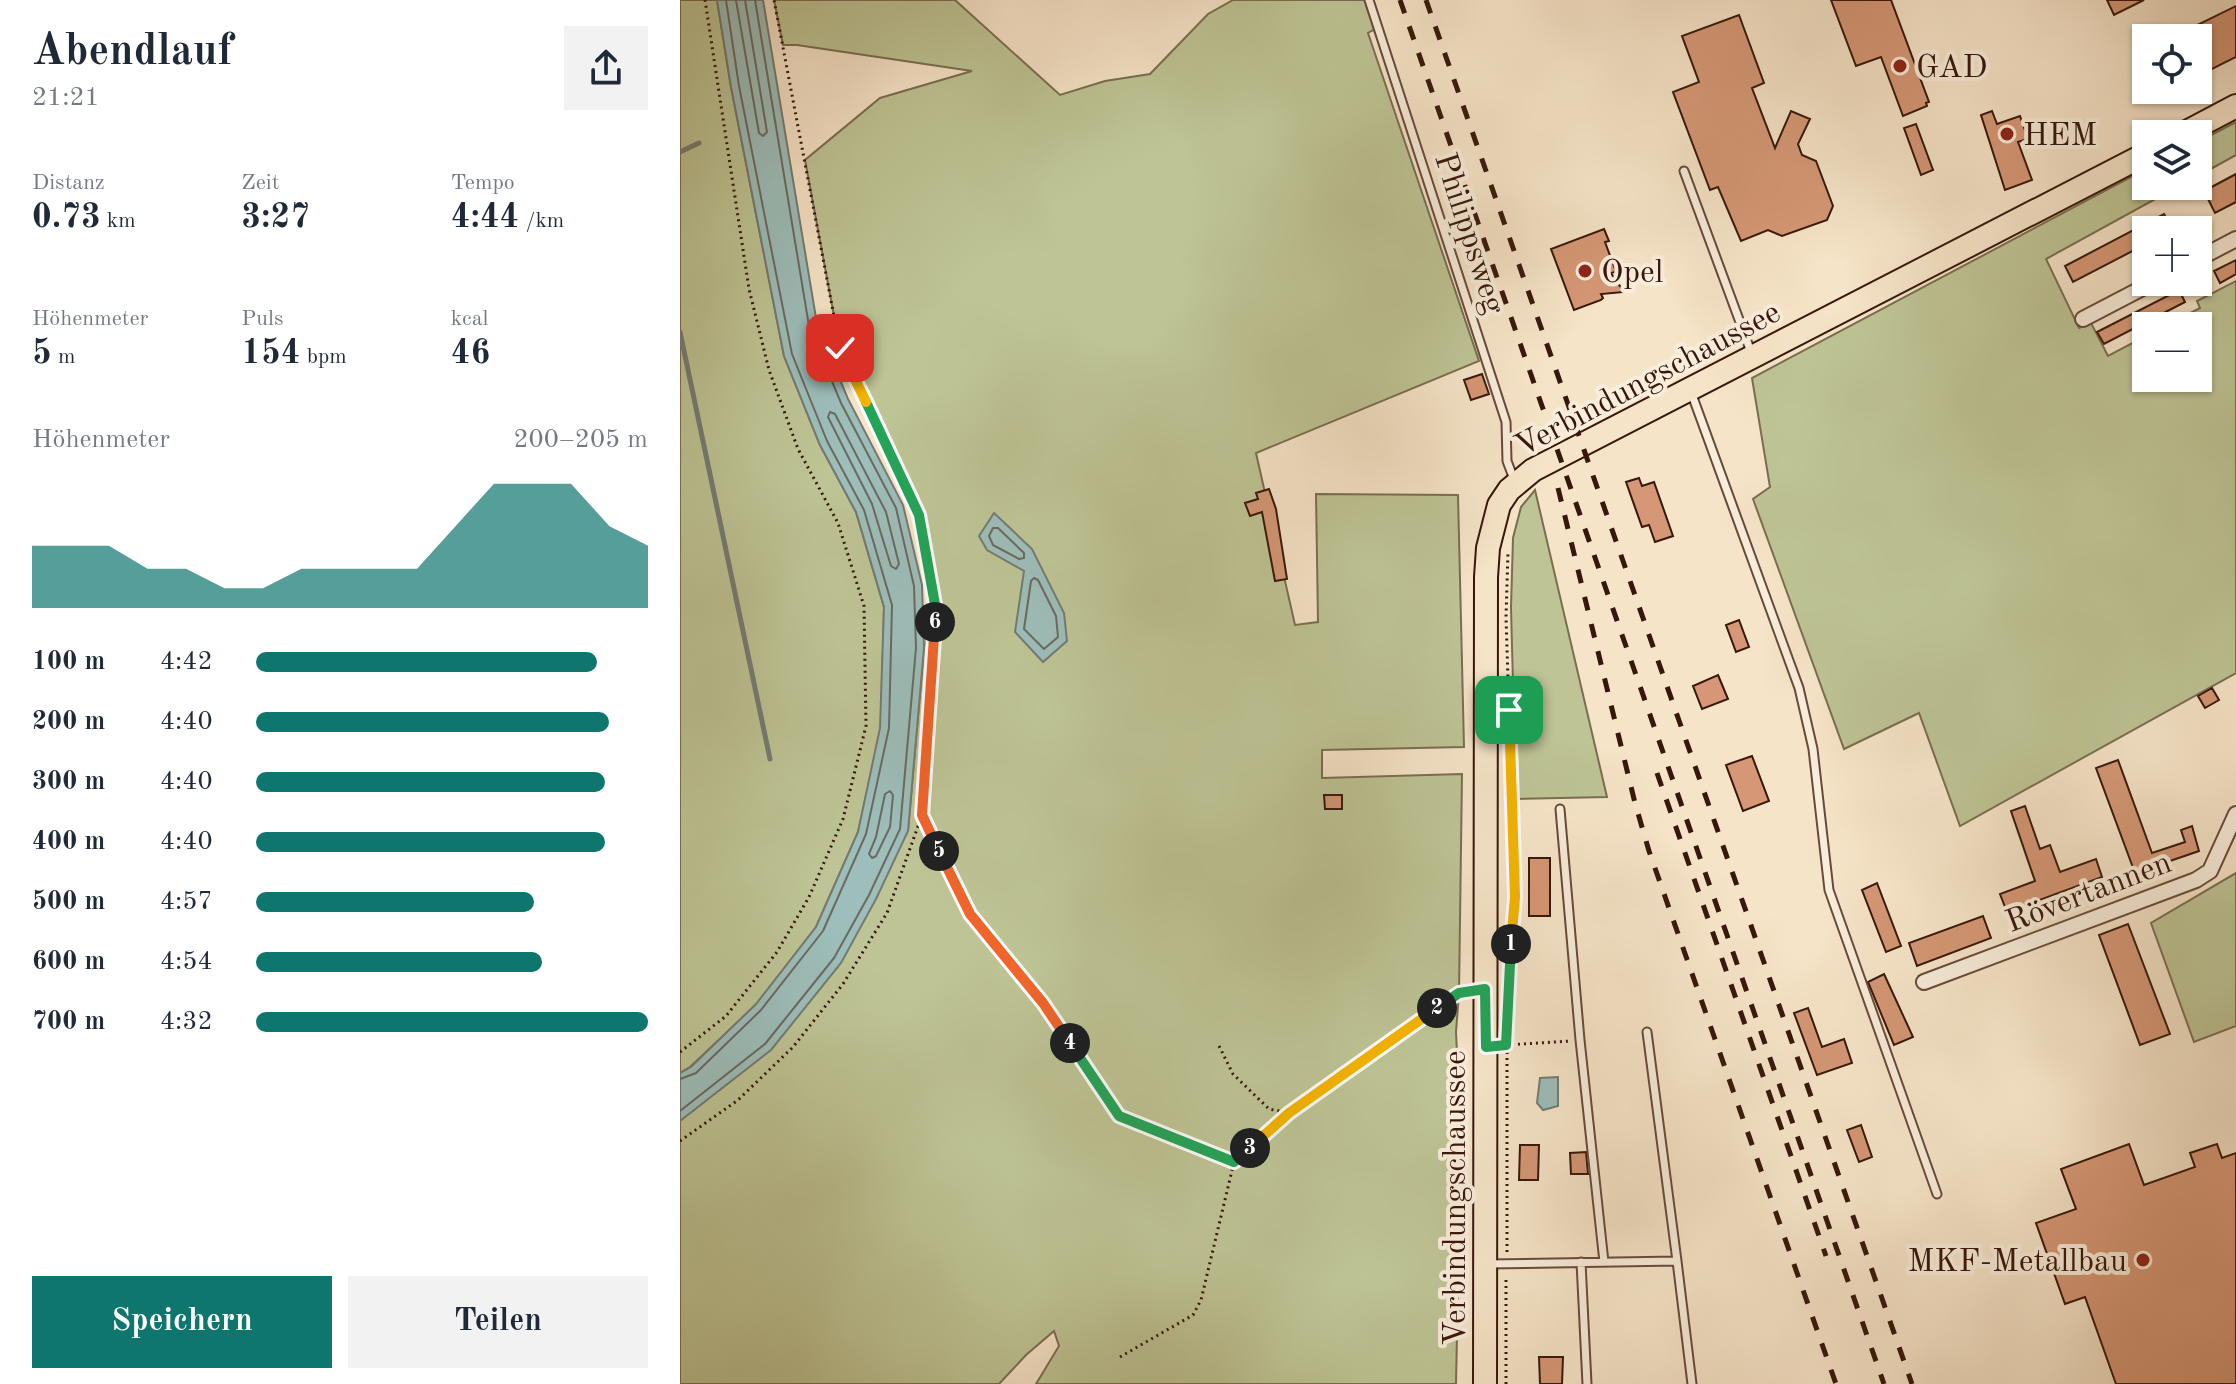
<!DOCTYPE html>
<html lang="de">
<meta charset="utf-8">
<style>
:root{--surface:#fff;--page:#f2f2f3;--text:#1f2937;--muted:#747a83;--accent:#0f766e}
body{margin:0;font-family:"Old Standard TT",serif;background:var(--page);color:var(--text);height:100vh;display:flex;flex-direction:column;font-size:30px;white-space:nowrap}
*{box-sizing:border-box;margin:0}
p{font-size:26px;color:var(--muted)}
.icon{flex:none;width:44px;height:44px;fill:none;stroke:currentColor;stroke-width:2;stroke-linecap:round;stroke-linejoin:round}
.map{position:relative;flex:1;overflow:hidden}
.drawer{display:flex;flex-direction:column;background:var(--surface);width:680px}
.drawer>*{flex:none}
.buttons{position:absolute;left:1452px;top:24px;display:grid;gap:16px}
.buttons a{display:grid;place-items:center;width:80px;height:80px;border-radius:0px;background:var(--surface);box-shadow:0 2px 6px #0004;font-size:40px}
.pin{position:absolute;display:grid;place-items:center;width:68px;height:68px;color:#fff;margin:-34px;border-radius:16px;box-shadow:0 4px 12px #0006}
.km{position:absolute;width:40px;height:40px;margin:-20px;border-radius:50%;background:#222;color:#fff;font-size:22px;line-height:40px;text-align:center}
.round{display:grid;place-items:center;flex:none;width:84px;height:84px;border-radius:0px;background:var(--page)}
.head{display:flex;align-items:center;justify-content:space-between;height:136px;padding:0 32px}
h1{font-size:44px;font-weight:700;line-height:60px}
.metrics{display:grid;grid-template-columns:repeat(3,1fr);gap:12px;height:136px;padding:8px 32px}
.metrics div{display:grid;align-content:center}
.metrics b{font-size:34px;font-weight:700}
.metrics small{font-size:22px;font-weight:400}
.metrics p{font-size:22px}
.chart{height:224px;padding:16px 32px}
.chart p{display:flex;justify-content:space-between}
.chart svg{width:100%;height:144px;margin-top:8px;fill:var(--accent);opacity:.7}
.button{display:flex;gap:16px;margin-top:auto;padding:16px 32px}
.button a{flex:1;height:92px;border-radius:0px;background:var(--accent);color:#fff;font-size:32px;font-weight:700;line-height:92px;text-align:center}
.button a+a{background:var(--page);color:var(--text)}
ul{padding:0 32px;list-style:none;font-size:26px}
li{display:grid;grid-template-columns:128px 96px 1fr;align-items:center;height:60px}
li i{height:20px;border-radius:10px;background:var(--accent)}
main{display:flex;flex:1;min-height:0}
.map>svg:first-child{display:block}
.green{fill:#bec495;stroke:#7a6e50;stroke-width:2}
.water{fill:#9dbeba;stroke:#747b74;stroke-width:2}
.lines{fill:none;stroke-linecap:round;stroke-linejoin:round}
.shore{stroke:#6a6a62;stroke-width:2}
.stream{stroke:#747b74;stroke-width:5}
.building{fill:#d59775;stroke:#37170b;stroke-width:2}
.service-casing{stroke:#674a3a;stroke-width:11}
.minor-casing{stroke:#674a3a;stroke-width:18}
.primary-casing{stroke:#37170b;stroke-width:26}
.path{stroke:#37170b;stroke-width:3;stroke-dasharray:2 4;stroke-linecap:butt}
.service{stroke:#f9eddb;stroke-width:7}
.minor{stroke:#f9eddb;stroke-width:14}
.primary{stroke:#f6e4c8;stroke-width:22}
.rail{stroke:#37170b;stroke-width:5;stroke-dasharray:14 14;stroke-linecap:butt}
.split-1-casing{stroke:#fff;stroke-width:16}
.split-2-casing{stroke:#fff;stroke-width:16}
.split-3-casing{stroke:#fff;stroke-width:16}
.split-4-casing{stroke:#fff;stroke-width:16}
.split-5-casing{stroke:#fff;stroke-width:16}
.split-6-casing{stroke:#fff;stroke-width:16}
.split-7-casing{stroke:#fff;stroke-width:16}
.split-8-casing{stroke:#fff;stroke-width:16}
.split-1{stroke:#f5b400;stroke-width:10}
.split-2{stroke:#22a559;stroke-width:10}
.split-3{stroke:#f5b400;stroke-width:10}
.split-4{stroke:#22a559;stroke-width:10}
.split-5{stroke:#f0652b;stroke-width:10}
.split-6{stroke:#f0652b;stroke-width:10}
.split-7{stroke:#22a559;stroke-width:10}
.split-8{stroke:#f5b400;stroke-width:10}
.poi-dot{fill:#8f2418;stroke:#f9eddb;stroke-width:3}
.labels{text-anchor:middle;stroke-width:8;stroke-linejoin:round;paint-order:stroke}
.poi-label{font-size:32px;fill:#37170b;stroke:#f9eddb;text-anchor:start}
.street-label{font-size:32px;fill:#37170b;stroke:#f9eddb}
</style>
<main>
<section class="drawer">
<div class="head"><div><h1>Abendlauf</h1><p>21:21</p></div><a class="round"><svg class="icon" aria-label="share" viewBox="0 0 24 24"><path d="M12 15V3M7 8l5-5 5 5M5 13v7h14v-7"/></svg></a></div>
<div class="metrics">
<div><p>Distanz</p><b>0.73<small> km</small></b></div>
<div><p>Zeit</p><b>3:27</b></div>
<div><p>Tempo</p><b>4:44<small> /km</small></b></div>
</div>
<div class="metrics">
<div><p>Höhenmeter</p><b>5<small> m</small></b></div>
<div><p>Puls</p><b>154<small> bpm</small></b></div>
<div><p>kcal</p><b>46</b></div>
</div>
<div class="chart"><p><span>Höhenmeter</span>200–205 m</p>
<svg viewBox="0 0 160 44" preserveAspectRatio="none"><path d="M0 44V25L10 25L20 25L30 32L40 32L50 38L60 38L70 32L80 32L90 32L100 32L110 19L120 6L130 6L140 6L150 19L160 25V44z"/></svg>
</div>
<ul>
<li><b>100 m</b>4:42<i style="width:87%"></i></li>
<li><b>200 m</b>4:40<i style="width:90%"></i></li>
<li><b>300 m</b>4:40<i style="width:89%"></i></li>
<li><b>400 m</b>4:40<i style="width:89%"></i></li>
<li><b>500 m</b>4:57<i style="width:71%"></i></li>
<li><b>600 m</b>4:54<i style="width:73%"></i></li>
<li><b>700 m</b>4:32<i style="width:100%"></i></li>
</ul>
<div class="button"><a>Speichern</a><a>Teilen</a></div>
</section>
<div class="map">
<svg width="1556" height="1384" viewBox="0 0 1556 1384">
<rect width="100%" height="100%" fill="#f6e4c8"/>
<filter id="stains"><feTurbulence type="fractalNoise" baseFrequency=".0025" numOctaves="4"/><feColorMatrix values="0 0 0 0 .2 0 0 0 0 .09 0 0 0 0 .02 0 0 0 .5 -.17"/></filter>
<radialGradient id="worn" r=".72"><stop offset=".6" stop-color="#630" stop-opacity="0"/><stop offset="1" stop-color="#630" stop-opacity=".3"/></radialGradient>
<path class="green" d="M0,0h37l14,87 53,269 36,89 36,67 28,95 -3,121 -23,104 -42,95 -60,78 -66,62 -10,6z
M94,0h181l105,95 45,-14 45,-7 58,-60 25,-14h136l8,28 -9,5 111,328 -223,92 39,172 23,-3 -2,-128 142,1 6,252 -142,3v28l140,-4 -3,219 -3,39 5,106 -5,246h-420l23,-38 -5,-15 -28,24 -27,29h-319v-263l228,-290 16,-183 12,-38 -17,-95 -79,-167 -35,-188 75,-62 92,-27 -175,-26h-14z
M1556,122v33l-38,21v-34z
M1466,169v17h33l-133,73 33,69 12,-5 17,33 38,-20v42h52v-52h-32l34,-18 -3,-7 39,-20v392l-276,153 -41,-113 -75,36 -91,-250 17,-12 -18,-109z
M855,490l72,307 -91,2 -5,-191 2,-70 8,-31z
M1556,873v153l-42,16 -43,-119z"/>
<path class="water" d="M37,0h46l54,324 31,75 55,106 19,80 2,63 -16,183 -32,68 -35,64 -70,87 -91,71v-48l11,-6 65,-63 60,-77 42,-95 22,-104 4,-121 -28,-95 -36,-67 -36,-89 -53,-269z
M314,513l38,36 32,64 3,28 -24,21 -28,-30 9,-61 -37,-21 -8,-14z
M878,1077v29l-15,4 -6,-7 3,-25z"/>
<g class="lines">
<path class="shore" d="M56,0l23,133 4,3 4,-4 -22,-132
M150,412l5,2 51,98 13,52 -3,5 -5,-3 -19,-62 -44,-87z
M313,528h5l26,25v5l-5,1 -26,-14 -4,-9z
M354,578l4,2 18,36 2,21 -14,12 -20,-20 7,-48z
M210,791l3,4 -3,32 -14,29 -4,2 -3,-4 7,-17 9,-43z
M0,1079l16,-6 65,-63 62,-79 43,-97 23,-106 3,-123 -28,-95 -37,-69 -35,-87 -53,-268 -13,-86
M0,1111l85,-67 69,-86 35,-63 31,-66 16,-181 -2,-62 -18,-78 -55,-105 -32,-77 -54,-326"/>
<path class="stream" d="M0,152l19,-9
M0,332l90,427"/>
</g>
<path class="building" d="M1151,0h60l38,102 -3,1 1,3 -24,10 -22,-59 -25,9z
M1427,0h37l-30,15z
M1556,6v51l-38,19v-38h-27z
M1059,15l25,68 -12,5 23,60 16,-37 19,8 -12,25 4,11 14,6 17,45 -6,14 -45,16 -14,-6 -27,11 -23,-54 -8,3 -37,-98 26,-10 -17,-46z
M1312,111l5,13 23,-8 8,23 -10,3 14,38 -27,10 -24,-75z
M1236,124l17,46 -12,5 -17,-47z
M1556,174v28l-21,11 -11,-22z
M1484,214l9,16h-27v14l-73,38 -8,-16z
M924,229l5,12 -4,1 10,27v3l-4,1 13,19 -23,2 2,4 -2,2 -27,10 -23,-61z
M1556,260v14l-16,9 -6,-12z
M1499,290l6,12 -81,42 -7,-12z
M802,374l7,20 -18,6 -7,-20z
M959,478l3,8 12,-4 19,54 -18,6 -6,-17 -7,2 -16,-45z
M589,489l7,20 11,70 -12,2 -13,-69 -12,4 -5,-13 13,-4 -2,-6z
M1059,620l10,27 -13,5 -10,-27z
M1038,675l10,24 -26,10 -9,-23z
M1532,688l7,12 -14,8 -7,-12z
M1072,756l17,45 -26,10 -17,-46z
M1438,760l34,93 33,-11 -4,-12 11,-4 7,25 -64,22 -39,-105z
M644,795h18v14h-17z
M1345,806l15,43 10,-4 10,27 36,-13 6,18 -95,35 -7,-18 35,-13 -24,-70z
M849,858h21v58h-21z
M1197,883l24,63 -15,6 -24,-62z
M1303,916l8,22 -74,28 -8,-23z
M1448,924l42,110 -30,11 -41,-110z
M1204,974l29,63 -19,8 -26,-63z
M1128,1008l14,39 22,-8 8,24 -35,12 -23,-62z
M1181,1125l11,32 -13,5 -12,-32z
M1449,1144l15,41 51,-18 -5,-14 27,-9 5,14 14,-5v231h-120l-31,-87 -20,7 -29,-81 40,-14 -15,-40z
M840,1145h19l-1,35h-19z
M906,1152l2,22h-17l-1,-21z
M859,1357h24l-1,27h-22z"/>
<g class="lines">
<defs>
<path id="service" d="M689,0l137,422 1,39 8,21
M1004,171l67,181
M1011,392l108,296 14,61 16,141 108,304
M880,809l20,231 24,222
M967,1032l30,229
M901,1262l6,122
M807,1264l190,-3 15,123"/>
<path id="minor" d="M1518,259l38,-20
M1403,319l71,-37
M1244,982l272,-102 14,-9 26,-57"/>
<path id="primary" d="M1503,134l53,-28
M805,1384l1,-807 2,-29 11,-43 10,-15 24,-20 613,-316"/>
</defs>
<use href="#service" class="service-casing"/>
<use href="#minor" class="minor-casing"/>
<use href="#primary" class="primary-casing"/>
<path class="path" d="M1505,186l3,13
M242,816l48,98 73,89 76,113 115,46
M826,1045l64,-4
M539,1046l14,28 36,35 20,4 170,-120 7,-1
M0,1052l46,-36 51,-64 32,-55 34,-78 23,-93 -2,-120 -26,-83 -40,-74 -29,-79 -20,-81 -44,-289
M0,1141l58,-41 55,-53 50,-63 44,-71 35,-98 14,-205 -17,-95 -79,-167 -66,-348
M827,1252v-253l8,-102 -9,-280 2,-65
M440,1357l73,-42 8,-15 33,-138 55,-49
M826,1384v-108"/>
<use href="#service" class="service"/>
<use href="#minor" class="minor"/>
<use href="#primary" class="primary"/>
<path class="rail" d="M720,0l484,1384
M746,0l486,1384
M878,488l77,315 14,48 187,533
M977,773l169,483"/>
</g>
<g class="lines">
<defs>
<path id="split-1" d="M829,710l6,187 -4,47"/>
<path id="split-2" d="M757,1008l22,-15 26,-4 1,58 20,-2 5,-101"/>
<path id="split-3" d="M570,1148l39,-35 148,-105"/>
<path id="split-4" d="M390,1043l49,73 115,46 16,-14"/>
<path id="split-5" d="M259,851l31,63 73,89 27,40"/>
<path id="split-6" d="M255,622l-13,193 17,36"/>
<path id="split-7" d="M186,402l53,113 17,95 -1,12"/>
<path id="split-8" d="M160,348l26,54"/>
</defs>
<use href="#split-1" class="split-1-casing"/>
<use href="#split-2" class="split-2-casing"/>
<use href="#split-3" class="split-3-casing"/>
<use href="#split-4" class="split-4-casing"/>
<use href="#split-5" class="split-5-casing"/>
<use href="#split-6" class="split-6-casing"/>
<use href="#split-7" class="split-7-casing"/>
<use href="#split-8" class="split-8-casing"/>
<use href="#split-1" class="split-1"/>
<use href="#split-2" class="split-2"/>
<use href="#split-3" class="split-3"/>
<use href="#split-4" class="split-4"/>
<use href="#split-5" class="split-5"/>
<use href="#split-6" class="split-6"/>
<use href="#split-7" class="split-7"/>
<use href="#split-8" class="split-8"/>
</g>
<g class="poi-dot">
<circle cx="1220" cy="66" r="8"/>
<circle cx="1327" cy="134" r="8"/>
<circle cx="905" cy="271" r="8"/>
<circle cx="1463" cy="1260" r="8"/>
</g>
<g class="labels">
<g class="poi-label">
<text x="1236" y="77">GAD</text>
<text x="1343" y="145">HEM</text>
<text x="921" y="282">Opel</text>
<text x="1447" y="1271" text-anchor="end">MKF-Metallbau</text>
</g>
<g class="street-label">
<text transform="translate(791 233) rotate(72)" y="11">Philippsweg</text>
<text transform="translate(967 378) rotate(-28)" y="11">Verbindungschaussee</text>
<text transform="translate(1408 891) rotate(-21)" y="11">Rövertannen</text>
<text transform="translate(774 1198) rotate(-90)" y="11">Verbindungschaussee</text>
</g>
</g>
<rect width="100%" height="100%" filter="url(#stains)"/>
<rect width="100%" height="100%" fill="url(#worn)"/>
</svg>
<div class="buttons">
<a><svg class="icon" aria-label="locate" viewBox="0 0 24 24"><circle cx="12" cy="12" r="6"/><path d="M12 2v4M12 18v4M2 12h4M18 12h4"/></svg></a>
<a><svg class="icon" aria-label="layers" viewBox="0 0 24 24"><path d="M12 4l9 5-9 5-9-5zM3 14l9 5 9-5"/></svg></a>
<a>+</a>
<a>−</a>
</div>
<div class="pin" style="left:829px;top:710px;background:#1e9e55"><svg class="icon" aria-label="arrive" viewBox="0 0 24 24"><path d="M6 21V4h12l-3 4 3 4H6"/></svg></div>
<div class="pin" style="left:160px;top:348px;background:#d93025"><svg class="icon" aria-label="check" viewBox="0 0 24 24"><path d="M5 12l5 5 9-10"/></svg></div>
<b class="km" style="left:831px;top:944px">1</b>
<b class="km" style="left:757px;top:1008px">2</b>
<b class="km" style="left:570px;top:1148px">3</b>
<b class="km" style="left:390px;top:1043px">4</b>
<b class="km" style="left:259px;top:851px">5</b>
<b class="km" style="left:255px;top:622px">6</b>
</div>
</main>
